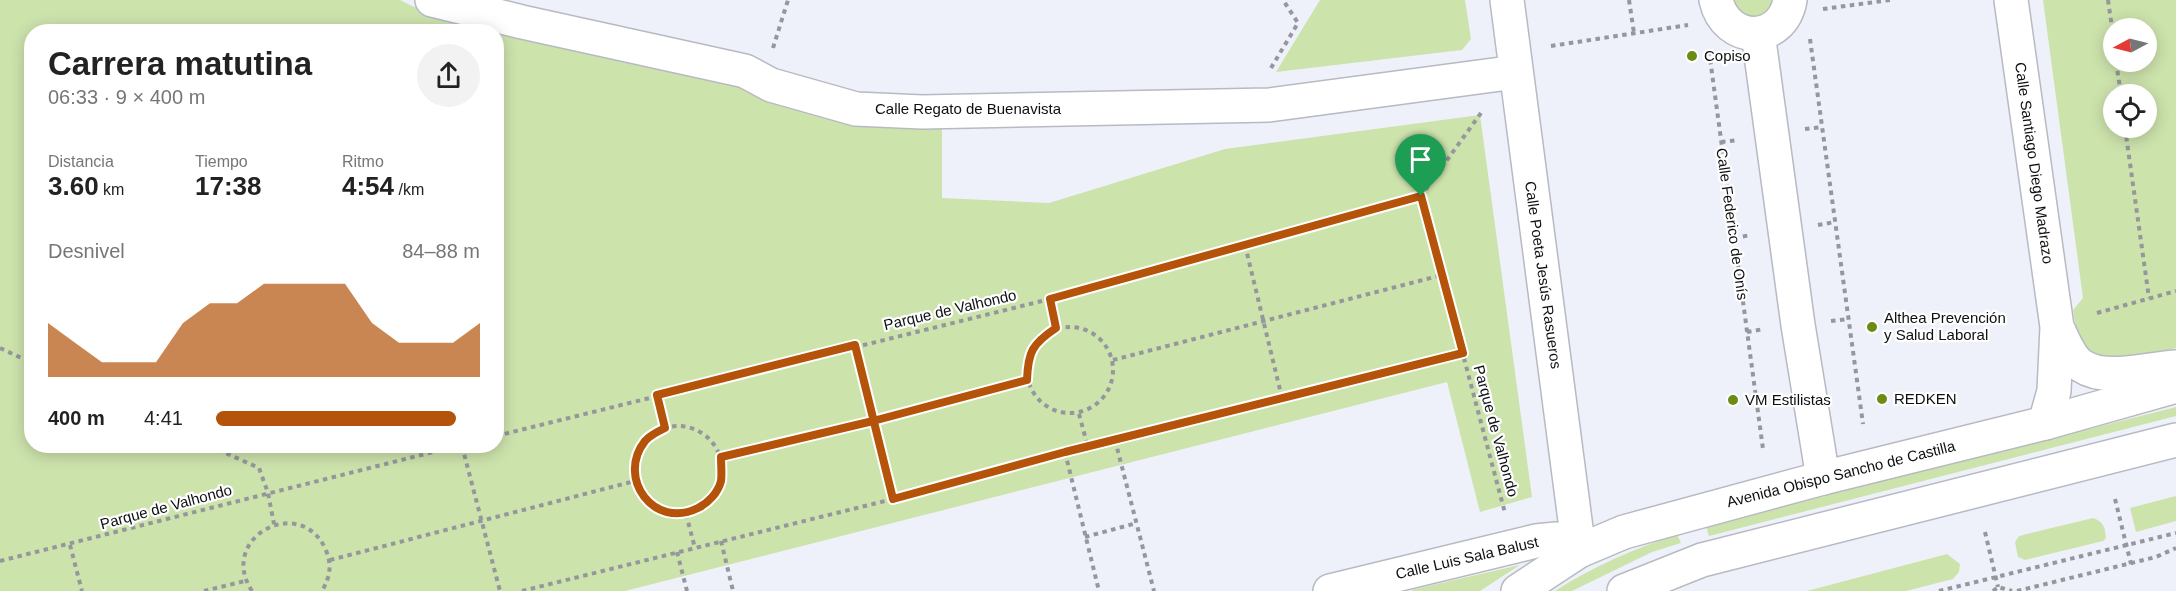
<!DOCTYPE html>
<html lang="es">
<meta charset="utf-8">
<style>
:root{--surface:#fff;--page:#f2f2f2;--text:#222;--muted:#767676;--accent:#b45309}
body{margin:0;font-family:Helvetica,sans-serif;background:var(--page);color:var(--text);height:100vh;display:flex;flex-direction:column;font-size:22px;white-space:nowrap}
*{box-sizing:border-box;margin:0}
p{font-size:20px;color:var(--muted)}
.icon{flex:none;width:33px;height:33px;fill:none;stroke:currentColor;stroke-width:2;stroke-linecap:round;stroke-linejoin:round}
.map{position:relative;flex:1;overflow:hidden}
.sheet{position:absolute;left:24px;top:24px;width:480px;height:429px;display:flex;flex-direction:column;background:var(--surface);border-radius:24px;box-shadow:0 3px 15px #0003}
.sheet>*{flex:none}
.needle{width:39px;rotate:263deg}
.fabs{position:absolute;left:2103px;top:18px;display:grid;gap:12px}
.fabs a{display:grid;place-items:center;width:54px;height:54px;border-radius:50%;background:var(--surface);box-shadow:0 3px 15px #0003;font-size:30px}
.pin{position:absolute;display:grid;place-items:center;width:51px;height:51px;color:#fff;margin:-62px -26px;border-radius:50% 50% 50% 0;rotate:-45deg;box-shadow:0 0 6px #0007}
.pin .icon{rotate:45deg}
.round{display:grid;place-items:center;flex:none;width:63px;height:63px;border-radius:32px;background:var(--page)}
.headline{display:flex;align-items:center;justify-content:space-between;height:102px;padding:0 24px}
h1{font-size:33px;font-weight:700;line-height:45px}
.metrics{display:grid;grid-template-columns:repeat(3,1fr);gap:9px;height:102px;padding:6px 24px}
.metrics div{display:grid;align-content:center}
.metrics b{font-size:26px;font-weight:700}
.metrics small{font-size:16px;font-weight:400}
.metrics p{font-size:16px}
.chart{height:168px;padding:12px 24px}
.chart p{display:flex;justify-content:space-between}
.chart svg{width:100%;height:108px;margin-top:6px;fill:var(--accent);opacity:.7}
ul{padding:0 24px;list-style:none;font-size:20px}
li{display:grid;grid-template-columns:96px 72px 1fr;align-items:center;height:45px}
li i{height:15px;border-radius:8px;background:var(--accent)}
.map>svg:first-child{display:block}
.green{fill:#cde3ac;fill-rule:evenodd}
.lines{fill:none;stroke-linecap:round;stroke-linejoin:round}
.street-casing{stroke:#b7bac2;stroke-width:36}
.secondary-casing{stroke:#b7bac2;stroke-width:36}
.path{stroke:#95979d;stroke-width:4;stroke-dasharray:4.5 4.5;stroke-linecap:butt}
.street{stroke:#fff;stroke-width:33}
.secondary{stroke:#fff;stroke-width:33}
.route-casing{stroke:#fff;stroke-width:12}
.route{stroke:#b45309;stroke-width:8}
.poi-dot{fill:#6a8c12;stroke:#fefefe;stroke-width:2}
.labels{text-anchor:middle;stroke-width:4.5;stroke-linejoin:round;paint-order:stroke}
.poi-label{font-size:15px;fill:#0e0f12;stroke:#fefefe;text-anchor:start}
.street-label{font-size:15px;fill:#0e0f12;stroke:#fefefe}
</style>
<div class="map">
<svg width="2176" height="591" viewBox="0 0 2176 591">
<rect width="100%" height="100%" fill="#eef1fa"/>
<path class="green" d="M0,0h400l12,6 39,12 288,62 41,26 115,20 47,1v71l107,5 176,-54 255,-34 52,382 -52,15 -33,-130 -822,209h-625zM32,32h464v414h-464z
M1320,0h145l6,39 -9,11 -186,22z
M1729,0h48l-6,12 -22,8z
M2043,0h133v348l-66,16h-8l-24,-20 -5,-34 10,-12zM2114,28h32v34h-32zM2114,94h32v34h-32z
M2176,407v9l-467,120 -3,-10z
M2176,496v25l-40,11 -6,-24z
M2093,518c11,4 12,9 13,20l-3,3 -78,19 -7,-3 -3,-15 4,-6z
M1677,534l4,9 -29,9 -80,39h-17c38,-25 80,-42 122,-57z
M1947,554l13,10 -1,8 -6,7 -47,12h-99z
M1520,565l-40,26h-69l4,-2z"/>
<g class="lines">
<defs>
<path id="street" d="M432,0l90,22 223,49 26,14 85,24 66,3 347,-7 247,-33
M1507,0l72,551
M1716,0c10,44 66,45 74,0
M2011,0l46,327 -3,64 -9,32
M1758,33l40,292 25,153
M2057,327c6,12 13,32 25,39 24,16 67,2 94,1
M1330,591l206,-50 20,-2 23,12"/>
<path id="secondary" d="M1518,591l61,-40 45,-19 199,-54 222,-55 131,-37
M1624,591l78,-31 474,-120"/>
</defs>
<use href="#street" class="street-casing"/>
<use href="#secondary" class="secondary-casing"/>
<path class="path" d="M1629,0l5,33
M2108,0l6,41
M1823,9l67,-9
M1810,39l53,385
M1551,46l137,-21
M773,48l15,-48
M1709,51l54,398
M2116,62l5,32
M1271,68l27,-45 -15,-23
M1481,113l-60,83 84,317
M2125,128l24,170
M1805,129l17,-2
M1721,142l17,-2
M1818,225l17,-3
M1734,238l17,-3
M1245,245l37,153
M1050,299l6,29
M2097,313l79,-22
M1831,321l18,-2
M1027 370a43 43 0 1 1 86 0a43 43 0 1 1-86 0Z
M1747,332l17,-3
M855,345l38,154
M0,348l32,15
M1113,360l329,-85
M657,395l8,33
M1079,414l9,33
M634 470a44 44 0 1 1 88 0a44 44 0 1 1-88 0Z
M496,436l554,-137 371,-103
M1115,440l39,151
M210,446l49,22 9,25 6,31
M462,446l38,145
M1065,452l34,139
M721,457l152,-36 154,-41
M2115,499l16,65
M686,514l9,34
M1985,532l13,55
M1085,537l52,-14
M721,541l12,50
M70,545l12,46
M677,552l10,39
M330,560l305,-79
M0,561l457,-115
M204,591l41,-10
M252,591c-35,-53 47,-97 73,-43 7,16 6,27 -3,43
M522,591l371,-92 172,-47 398,-99
M1939,591l237,-58
M1993,591l5,-4 14,4
M2017,591l139,-34 20,-9"/>
<use href="#street" class="street"/>
<use href="#secondary" class="secondary"/>
</g>
<g class="lines">
<defs>
<path id="route" d="M1421,196l-371,103 6,29c-24,16 -28,24 -29,52l-154,41 -152,36c0,8 1,17 0,24 -3,12 -13,22 -23,27 -44,22 -82,-30 -53,-67 5,-6 14,-10 20,-13l-8,-33 198,-50 38,154 172,-47 398,-99 -42,-157"/>
</defs>
<use href="#route" class="route-casing"/>
<use href="#route" class="route"/>
</g>
<g class="poi-dot">
<circle cx="1692" cy="56" r="6"/>
<circle cx="1872" cy="327" r="6"/>
<circle cx="1882" cy="399" r="6"/>
<circle cx="1733" cy="400" r="6"/>
</g>
<g class="labels">
<g class="poi-label">
<text x="1704" y="61">Copiso</text>
<text x="1884" y="323">Althea Prevención<tspan x="1884" dy="17">y Salud Laboral</tspan></text>
<text x="1894" y="404">REDKEN</text>
<text x="1745" y="405">VM Estilistas</text>
</g>
<g class="street-label">
<text x="968" y="114">Calle Regato de Buenavista</text>
<text transform="translate(2034 163) rotate(82)" y="5">Calle Santiago Diego Madrazo</text>
<text transform="translate(1732 224) rotate(82)" y="5">Calle Federico de Onís</text>
<text transform="translate(1543 275) rotate(82)" y="5">Calle Poeta Jesús Rasueros</text>
<text transform="translate(950 310) rotate(-13)" y="5">Parque de Valhondo</text>
<text transform="translate(1496 431) rotate(75)" y="5">Parque de Valhondo</text>
<text transform="translate(1841 474) rotate(-14)" y="5">Avenida Obispo Sancho de Castilla</text>
<text transform="translate(166 507) rotate(-15)" y="5">Parque de Valhondo</text>
<text transform="translate(1467 558) rotate(-13)" y="5">Calle Luis Sala Balust</text>
</g>
</g>
</svg>
<div class="fabs">
<a><svg class="needle" viewBox="-14 -14 28 28"><path d="M0-13l5 13h-10z" fill="#e53935"/><path d="M0 13l5-13h-10z" fill="#767676"/></svg></a>
<a><svg class="icon" aria-label="locate" viewBox="0 0 24 24"><circle cx="12" cy="12" r="6"/><path d="M12 2v4M12 18v4M2 12h4M18 12h4"/></svg></a>
</div>
<div class="pin" style="left:1421px;top:196px;background:#1e9e55"><svg class="icon" aria-label="arrive" viewBox="0 0 24 24"><path d="M6 21V4h12l-3 4 3 4H6"/></svg></div>
<section class="sheet">
<div class="headline"><div><h1>Carrera matutina</h1><p>06:33 · 9 × 400 m</p></div><a class="round"><svg class="icon" aria-label="share" viewBox="0 0 24 24"><path d="M12 15V3M7 8l5-5 5 5M5 13v7h14v-7"/></svg></a></div>
<div class="metrics">
<div><p>Distancia</p><b>3.60<small> km</small></b></div>
<div><p>Tiempo</p><b>17:38</b></div>
<div><p>Ritmo</p><b>4:54<small> /km</small></b></div>
</div>
<div class="chart"><p><span>Desnivel</span>84–88 m</p>
<svg viewBox="0 0 160 44" preserveAspectRatio="none"><path d="M0 44V22L10 30L20 38L30 38L40 38L50 22L60 14L70 14L80 6L90 6L100 6L110 6L120 22L130 30L140 30L150 30L160 22V44z"/></svg>
</div>
<ul>
<li><b>400 m</b>4:41<i style="width:91%"></i></li>
</ul>
</section>
</div>
